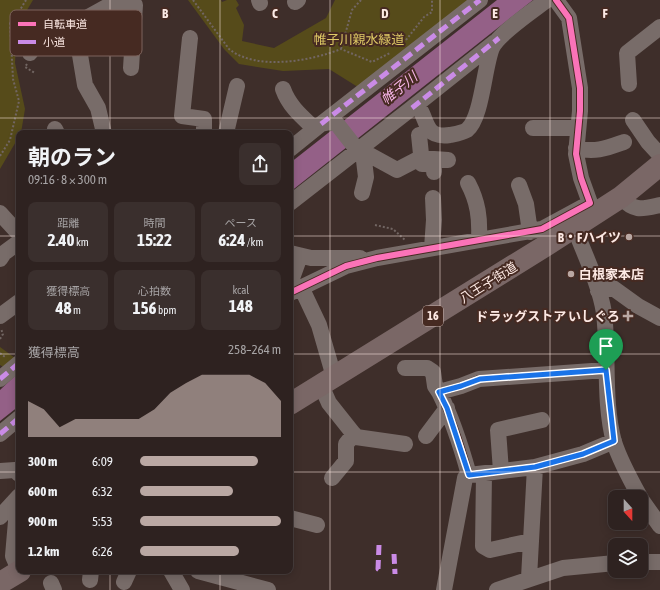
<!DOCTYPE html>
<html lang="ja">
<meta charset="utf-8">
<style>
:root{--surface:#2e2220;--page:#3a2f2d;--text:#f1f3f6;--muted:#a7a4a5;--line:#493f3e;--accent:#baa8a3}
body{margin:0;font-family:"Asap Condensed","Noto Sans JP",sans-serif;background:var(--page);color:var(--text);height:100vh;display:flex;flex-direction:column;font-size:15px;white-space:nowrap}
*{box-sizing:border-box;margin:0}
p{font-size:13px;color:var(--muted)}
.icon{flex:none;width:22px;height:22px;fill:none;stroke:currentColor;stroke-width:2;stroke-linecap:round;stroke-linejoin:round}
.map{position:relative;flex:1;overflow:hidden}
.side{position:absolute;left:16px;top:130px;width:277px;height:444px;display:flex;flex-direction:column;background:var(--surface);border-radius:8px;box-shadow:0 2px 10px #0003,0 0 0 1px var(--line)}
.side>*{flex:none}
.needle{width:26px;rotate:159deg}
.tools{position:absolute;left:608px;top:490px;display:grid;gap:8px}
.tools a{display:grid;place-items:center;width:40px;height:40px;border-radius:8px;background:var(--surface);box-shadow:0 2px 10px #0003,0 0 0 1px var(--line);font-size:20px}
.pin{position:absolute;display:grid;place-items:center;width:34px;height:34px;color:#fff;margin:-41px -17px;border-radius:50% 50% 50% 0;rotate:-45deg;box-shadow:0 0 4px #0007}
.pin .icon{rotate:45deg}
.round{display:grid;place-items:center;flex:none;width:42px;height:42px;border-radius:8px;background:var(--page)}
.head{display:flex;align-items:center;justify-content:space-between;height:68px;padding:0 12px}
h1{font-size:22px;font-weight:700;line-height:30px}
.figures{display:grid;grid-template-columns:repeat(3,1fr);gap:6px;height:68px;padding:4px 12px}
.figures div{display:grid;align-content:center;border-radius:8px;background:var(--page);text-align:center}
.figures b{font-size:17px;font-weight:700}
.figures small{font-size:11px;font-weight:400}
.figures p{font-size:11px}
.chart{height:112px;padding:8px 12px}
.chart p{display:flex;justify-content:space-between}
.chart svg{width:100%;height:72px;margin-top:4px;fill:var(--accent);opacity:.7}
ul{padding:0 12px;list-style:none;font-size:13px}
li{display:grid;grid-template-columns:64px 48px 1fr;align-items:center;height:30px}
li i{height:10px;border-radius:5px;background:var(--accent)}
.map>svg:first-child{display:block}
.green{fill:#564b1a}
.water{fill:#946087}
.lines{fill:none;stroke-linecap:round;stroke-linejoin:round}
.path{stroke:#726663;stroke-width:2;stroke-dasharray:2 2;stroke-linecap:butt}
.minor{stroke:#786c69;stroke-width:16}
.highway{stroke:#7a6766;stroke-width:22}
.quiet{stroke:#ca8be6;stroke-width:5;stroke-dasharray:10 5;stroke-linecap:butt}
.cycleway-casing{stroke:#462a22;stroke-width:8}
.cycleway{stroke:#fb73b8;stroke-width:6}
.route-casing{stroke:#fff;stroke-width:8}
.route{stroke:#1a73e8;stroke-width:5}
.grid{fill:none;stroke:#fde9e4;stroke-width:1;stroke-opacity:0.55}
.poi-dot{fill:#baa8a3;stroke:#462a22;stroke-width:1.5}
.labels{text-anchor:middle;stroke-width:4;stroke-linejoin:round;paint-order:stroke}
.shield{fill:#462a22;stroke:#c6b0aa;stroke-width:1}
.shield-label{font-size:12px;font-weight:bold;fill:#fde9e4}
.park-label{font-size:13px;fill:#e0cb66;stroke:#462a22}
.poi-label{font-size:13px;font-weight:bold;fill:#fde9e4;stroke:#462a22;text-anchor:end}
.street-label{font-size:13px;fill:#fde9e4;stroke:#462a22}
.water-label{font-size:14px;font-style:italic;fill:#f7b5e7;stroke:#462a22}
.key{fill:#462a22;stroke:#7d635c;stroke-width:1}
.key-label{font-size:11px;fill:#fde9e4}
.grid-label{font-size:13px;text-anchor:middle;font-weight:bold;fill:#fde9e4;stroke:#462a22;stroke-width:4;stroke-linejoin:round;paint-order:stroke}
</style>
<div class="map">
<svg width="660" height="590" viewBox="0 0 660 590">
<rect width="100%" height="100%" fill="#3e2e2a"/>
<path class="green" d="M0,0h33l-16,27 -2,36 10,46 -4,24 -21,36z
M188,0h33l1,2 5,-2h9l3,5 -3,3 8,17 -2,16 32,7 52,-30 9,-18h136l-110,89 -32,-20 -46,2 -44,-7 -15,-15z
M0,347l15,11 -10,10 -5,-3z"/>
<path class="water" d="M497,0h36l-243,192v-29z
M19,372v34l-19,15v-31z"/>
<g class="lines">
<path class="path" d="M193,0l36,49c27,22 82,12 112,0l31,13 18,-9
M406,40l18,-23 8,-5v-12
M341,49l11,-39 9,-10
M27,64l-2,3 10,6
M0,156l10,-16 9,-39 -6,-22 -3,-56 7,-8 9,-15
M375,225l18,4 12,11
M0,339l3,-5 -2,-5
M0,353l5,4"/>
<path class="minor" d="M259,0l1,3
M295,2l3,-2
M68,34l4,-8 38,-21h25l-4,63
M190,38l-8,78 22,3v14
M30,53l15,-23 23,4 6,3 5,12 6,36 13,23 6,25
M629,84l-2,-31 33,-26
M283,89c6,17 18,27 32,40
M412,108l83,-66
M633,120l15,22 12,13
M321,124l159,-124
M533,128h45
M55,129l2,4
M226,133l11,-47
M419,135l3,29h7l5,5v3
M576,148c19,5 31,0 48,-6
M290,149l31,-25 9,-2 7,2 18,23 42,23 23,-12 28,2
M468,183c10,19 12,35 11,56
M519,185l7,19 4,28
M362,193l4,-16 -3,-25
M621,197c13,15 21,12 39,8
M290,203l122,-95h7c5,7 6,16 11,22 5,6 13,6 20,5 5,-1 12,-2 17,-5 15,-12 17,-63 25,-82 6,-14 42,-38 55,-48
M0,213l19,21
M574,227c10,26 26,59 30,86 5,42 -1,88 10,129 6,19 16,37 26,55
M432,248l2,-28 -1,-22
M290,253l21,5h49
M0,259l4,-6 15,-11
M301,287l18,38 15,52
M297,289l-6,-8 9,-25
M598,291l15,-3 25,18 22,12
M290,293l56,-27 31,-8 165,-29 48,-26 -9,-25 -5,-24 4,-43v-23l-11,-70 -13,-18
M0,316l19,-14
M405,368h22l6,4 2,14 4,6
M606,370l-127,9 -18,7 -22,6c13,26 22,54 30,83l66,-8 48,-13 31,-13
M0,379l19,-16
M321,385l8,18 27,34 49,7
M0,434l19,-16
M426,436l21,-28
M0,471l15,-1 4,4
M501,471l-3,-41 44,-10
M484,474l-1,72 7,4 41,-9
M332,478l14,-17v-17l8,-10
M18,498l-5,58 6,14
M641,499l19,27
M0,517l19,-21
M290,518l27,7
M641,562h19
M171,571l11,19
M198,571l70,19
M529,578l6,-111
M90,580l1,-9
M124,582l5,-11
M51,583l3,7
M444,590l21,-112 4,-3
M497,590l66,-22 52,-5"/>
<path class="highway" d="M290,404l252,-156 79,-51 39,-32
M0,583l20,-12"/>
<path class="quiet" d="M412,108l87,-70
M321,124l159,-124
M0,379l19,-16
M0,434l19,-16
M379,545l-1,24 4,3
M394,554l1,20"/>
<defs>
<path id="cycleway" d="M290,293l56,-27 31,-8 165,-29 48,-26 -9,-25 -5,-24 4,-43v-23l-11,-70 -13,-18
M606,370l-127,9 -18,7 -22,6c13,26 22,54 30,83l66,-8 48,-13 31,-13"/>
</defs>
<use href="#cycleway" class="cycleway-casing"/>
<use href="#cycleway" class="cycleway"/>
</g>
<g class="lines">
<defs>
<path id="route" d="M606,370l8,71 -31,13 -48,13 -66,8 -22,-67 -8,-16 22,-6 19,-7z"/>
</defs>
<use href="#route" class="route-casing"/>
<use href="#route" class="route"/>
</g>
<path class="grid" d="M110,0v133M220,0v133M330,0v590M440,0v590M550,0v590M0,118h660M0,236h19M290,236h370M0,354h19M290,354h370M0,472h19M290,472h370M110,571v19M220,571v19"/>
<g class="poi-dot">
<circle cx="629" cy="237" r="4"/>
<circle cx="571" cy="274" r="4"/>
<path d="M626 310h4v4h4v4h-4v4h-4v-4h-4v-4h4z"/>
</g>
<g class="labels">
<rect class="shield" x="423" y="306" width="20" height="20" rx="3"/>
<g class="shield-label">
<text x="433" y="320">16</text>
</g>
<g class="park-label">
<text x="359" y="44">帷子川親水緑道</text>
</g>
<g class="poi-label">
<text x="621" y="242">B・Fハイツ</text>
<text x="579" y="279" text-anchor="start">白根家本店</text>
<text x="620" y="321">ドラッグストア いしぐろ</text>
</g>
<g class="street-label">
<text transform="translate(488 282) rotate(-32)" y="5">八王子街道</text>
</g>
<g class="water-label">
<text transform="translate(399 88) rotate(-39)" y="5">帷子川</text>
</g>
</g>
<rect x="10" y="10" width="132" height="46" rx="6" class="key"/>
<rect x="18" y="22" width="18" height="4" fill="#fb73b8"/>
<rect x="18" y="40" width="18" height="4" fill="#ca8be6"/>
<g class="key-label">
<text x="43" y="28">自転車道</text>
<text x="43" y="46">小道</text>
</g>
<g class="grid-label">
<text x="165" y="18">B</text>
<text x="275" y="18">C</text>
<text x="385" y="18">D</text>
<text x="495" y="18">E</text>
<text x="605" y="18">F</text>
</g>
</svg>
<div class="tools">
<a><svg class="needle" viewBox="-14 -14 28 28"><path d="M0-13l5 13h-10z" fill="#e53935"/><path d="M0 13l5-13h-10z" fill="#a7a4a5"/></svg></a>
<a><svg class="icon" aria-label="layers" viewBox="0 0 24 24"><path d="M12 4l9 5-9 5-9-5zM3 14l9 5 9-5"/></svg></a>
</div>
<div class="pin" style="left:606px;top:370px;background:#1e9e55"><svg class="icon" aria-label="arrive" viewBox="0 0 24 24"><path d="M6 21V4h12l-3 4 3 4H6"/></svg></div>
<section class="side">
<div class="head"><div><h1>朝のラン</h1><p>09:16 · 8 × 300 m</p></div><a class="round"><svg class="icon" aria-label="share" viewBox="0 0 24 24"><path d="M12 15V3M7 8l5-5 5 5M5 13v7h14v-7"/></svg></a></div>
<div class="figures">
<div><p>距離</p><b>2.40<small> km</small></b></div>
<div><p>時間</p><b>15:22</b></div>
<div><p>ペース</p><b>6:24<small> /km</small></b></div>
</div>
<div class="figures">
<div><p>獲得標高</p><b>48<small> m</small></b></div>
<div><p>心拍数</p><b>156<small> bpm</small></b></div>
<div><p>kcal</p><b>148</b></div>
</div>
<div class="chart"><p><span>獲得標高</span>258–264 m</p>
<svg viewBox="0 0 160 44" preserveAspectRatio="none"><path d="M0 44V22L10 27L20 38L30 33L40 33L50 33L60 33L70 33L80 27L90 17L100 11L110 6L120 6L130 6L140 6L150 11L160 22V44z"/></svg>
</div>
<ul>
<li><b>300 m</b>6:09<i style="width:84%"></i></li>
<li><b>600 m</b>6:32<i style="width:66%"></i></li>
<li><b>900 m</b>5:53<i style="width:100%"></i></li>
<li><b>1.2 km</b>6:26<i style="width:70%"></i></li>
</ul>
</section>
</div>
